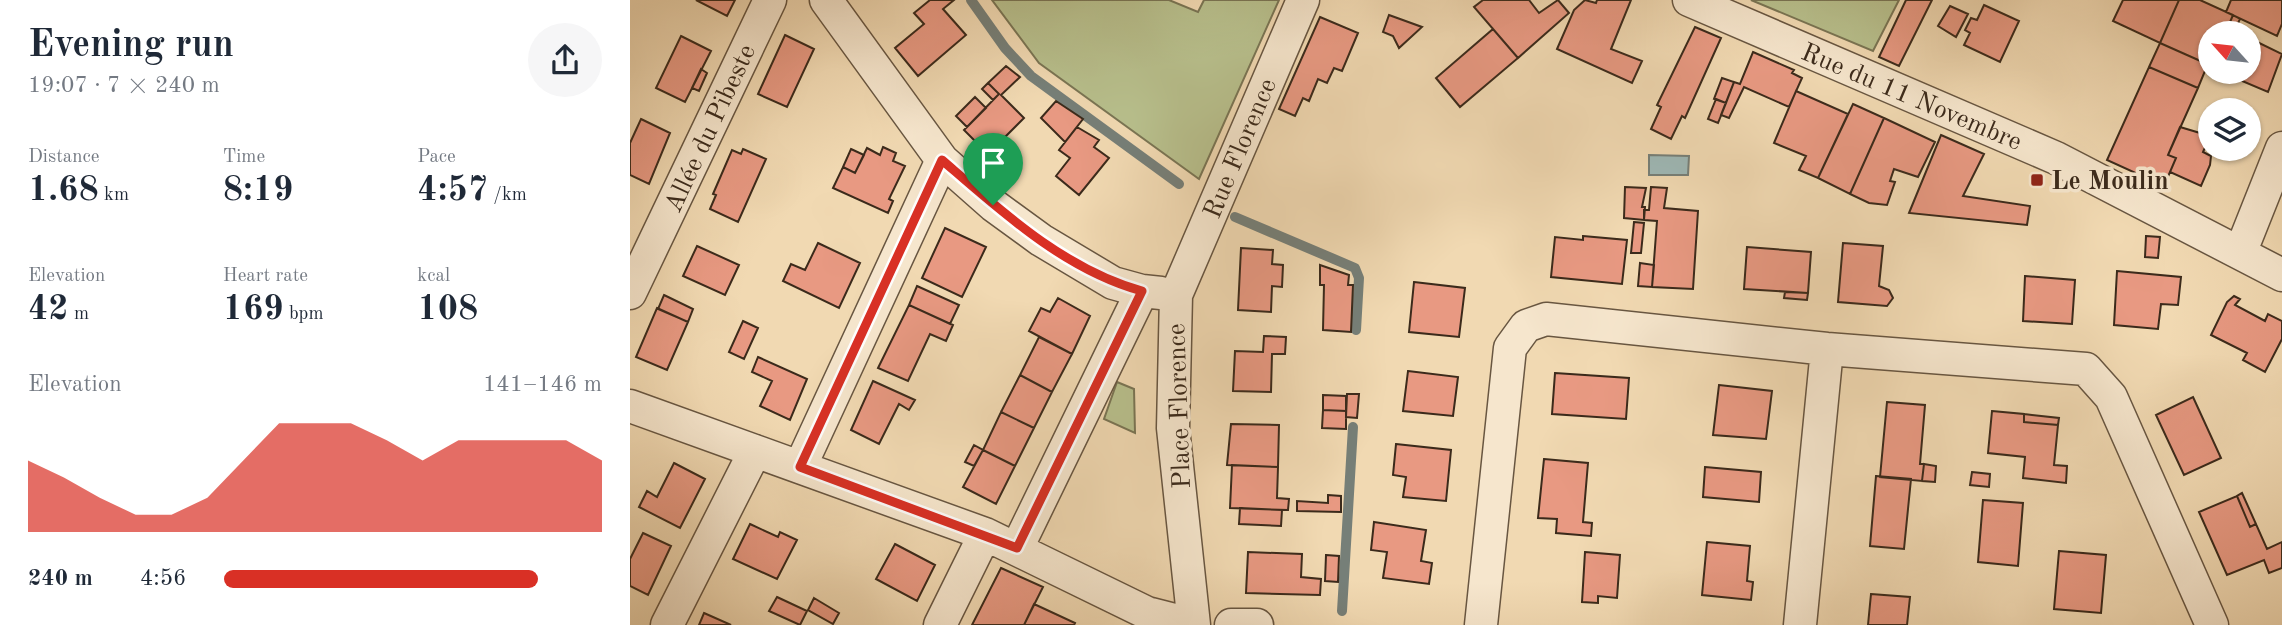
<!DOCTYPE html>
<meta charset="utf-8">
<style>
:root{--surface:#fff;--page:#f6f6f7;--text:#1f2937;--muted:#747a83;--accent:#d93025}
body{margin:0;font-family:"Old Standard TT",serif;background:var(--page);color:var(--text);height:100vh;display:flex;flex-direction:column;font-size:26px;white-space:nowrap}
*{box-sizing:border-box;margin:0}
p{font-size:23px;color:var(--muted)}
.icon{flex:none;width:38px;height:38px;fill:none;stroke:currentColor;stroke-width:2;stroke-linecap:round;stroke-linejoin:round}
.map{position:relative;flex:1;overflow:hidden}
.sheet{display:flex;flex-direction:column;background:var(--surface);width:630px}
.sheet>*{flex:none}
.needle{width:46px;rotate:297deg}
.fabs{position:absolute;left:1568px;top:21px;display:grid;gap:14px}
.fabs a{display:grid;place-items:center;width:63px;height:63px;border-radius:50%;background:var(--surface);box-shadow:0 2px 5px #0004;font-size:35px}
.pin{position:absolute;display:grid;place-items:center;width:60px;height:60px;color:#fff;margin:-72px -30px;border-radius:50% 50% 50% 0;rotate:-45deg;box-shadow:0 0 7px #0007}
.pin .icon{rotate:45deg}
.round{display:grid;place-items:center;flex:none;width:74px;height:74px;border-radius:37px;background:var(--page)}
.headline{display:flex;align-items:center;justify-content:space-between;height:119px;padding:0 28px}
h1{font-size:38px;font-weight:700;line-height:52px}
.figures{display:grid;grid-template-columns:repeat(3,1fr);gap:10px;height:119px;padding:7px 28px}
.figures div{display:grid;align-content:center}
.figures b{font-size:35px;font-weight:700}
.figures small{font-size:19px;font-weight:400}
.figures p{font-size:19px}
.chart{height:196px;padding:14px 28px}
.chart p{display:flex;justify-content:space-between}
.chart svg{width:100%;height:126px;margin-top:7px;fill:var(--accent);opacity:.7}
ul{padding:0 28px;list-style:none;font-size:23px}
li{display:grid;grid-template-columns:112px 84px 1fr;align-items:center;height:52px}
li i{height:18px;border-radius:9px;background:var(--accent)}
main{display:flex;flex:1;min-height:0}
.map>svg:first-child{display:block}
.green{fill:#b8c08d;stroke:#7a7554;stroke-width:2}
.water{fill:#9eb8b6;stroke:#767f78;stroke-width:2}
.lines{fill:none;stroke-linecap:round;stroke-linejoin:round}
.stream{stroke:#767f78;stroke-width:10}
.building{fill:#e89982;stroke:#3b2a1b;stroke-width:2}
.minor-casing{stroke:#685641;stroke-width:35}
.minor{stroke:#f6e6cd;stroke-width:32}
.route-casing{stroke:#fff;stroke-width:14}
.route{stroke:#d93025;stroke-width:9}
.poi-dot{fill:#8f2418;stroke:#f6e6cd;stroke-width:2.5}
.labels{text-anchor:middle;stroke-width:7;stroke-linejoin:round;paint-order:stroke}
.street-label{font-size:26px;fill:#3b2a1b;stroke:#f6e6cd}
.poi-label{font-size:26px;font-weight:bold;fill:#3b2a1b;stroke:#f6e6cd;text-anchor:start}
</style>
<main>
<section class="sheet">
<div class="headline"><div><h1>Evening run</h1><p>19:07 · 7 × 240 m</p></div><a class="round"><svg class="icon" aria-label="share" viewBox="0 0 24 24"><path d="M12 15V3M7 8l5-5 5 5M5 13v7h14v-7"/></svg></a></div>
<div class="figures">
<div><p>Distance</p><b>1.68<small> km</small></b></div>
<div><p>Time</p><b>8:19</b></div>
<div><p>Pace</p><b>4:57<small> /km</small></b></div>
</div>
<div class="figures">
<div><p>Elevation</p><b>42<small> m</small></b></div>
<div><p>Heart rate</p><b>169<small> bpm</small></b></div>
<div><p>kcal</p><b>108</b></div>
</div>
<div class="chart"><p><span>Elevation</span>141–146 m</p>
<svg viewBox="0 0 160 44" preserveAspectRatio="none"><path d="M0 44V19L10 25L20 32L30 38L40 38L50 32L60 19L70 6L80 6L90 6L100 12L110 19L120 12L130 12L140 12L150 12L160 19V44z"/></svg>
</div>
<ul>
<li><b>240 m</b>4:56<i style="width:83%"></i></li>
</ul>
</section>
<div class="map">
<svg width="1652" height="625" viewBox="0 0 1652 625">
<rect width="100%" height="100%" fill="#f1d9b2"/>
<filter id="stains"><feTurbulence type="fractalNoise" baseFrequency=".00286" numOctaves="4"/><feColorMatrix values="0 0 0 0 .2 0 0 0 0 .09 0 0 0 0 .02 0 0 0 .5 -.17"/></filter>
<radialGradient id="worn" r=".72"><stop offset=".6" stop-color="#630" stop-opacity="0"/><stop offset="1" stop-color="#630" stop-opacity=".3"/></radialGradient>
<path class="green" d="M362,0h177l29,12 6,-12h75l-80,179 -160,-116z
M1121,0h148l-26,51z
M487,382l17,7 1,44 -31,-14z"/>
<path class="water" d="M1019,155l40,1 -1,19h-39z"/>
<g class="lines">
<path class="stream" d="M341,0l34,48 26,28 148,108
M605,217l120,51 4,10 -3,52
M712,611l11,-184"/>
</g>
<path class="building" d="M66,0h39l-8,16z
M300,0h24l-11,9 23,26 -48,41 -23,-28 29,-24 -10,-11z
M853,0h46l10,13 19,-13 11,13 -51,45 -44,-51z
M955,0l11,3 1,-3h34l-20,49 31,12 -10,22 -75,-34 17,-39z
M1276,0h26l-33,66 -20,-9z
M1493,0h56l-19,43 -47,-22z
M1549,0h21l33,15 -5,12 -7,-3 -3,9h-8v17l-5,13 -45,-20z
M1601,0h51v24l-5,12 -51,-24z
M1354,5l35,16 -19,41 -36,-17 6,-12 -5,-3 6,-12 6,2z
M1320,6l18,8 -12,23 -18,-11z
M759,15l33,12 -23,21 -6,-12 -10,-4z
M1603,15l7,4 -6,13 4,1h-20l3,-9 7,3z
M690,17l38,16 -16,38 -8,-3 -7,15 -9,-4 -9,22 -6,-3 -8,18 -16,-7z
M1065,27l26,11 -36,80 -3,-2 -11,23 -20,-10 10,-22 -4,-2z
M863,29l25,29 -58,49 -24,-29z
M155,35l29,14 -27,58 -29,-13z
M51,36l30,15 -26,51 -29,-14z
M1619,38l33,16 -14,38 -47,-20h28z
M1530,43l45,20 2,3 -9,22 -49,-21z
M1123,52l41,18 -2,3 10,5 -13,29 -45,-20 -15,31 -8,-3 13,-33 6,2z
M376,66l14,11 -19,18 23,23 -36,36 -24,-24 35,-36 -11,-11z
M1519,67l49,21 -30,67 8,3 -12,28 -57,-26z
M71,69l6,4 -8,18 -7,-3z
M1092,78l12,4 -8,21 -12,-4z
M358,83l11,11 -6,6 -11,-11z
M1166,91l52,23 -30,64 -19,-8 7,-14 -32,-13z
M345,97l11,11 -19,19 -11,-11z
M1086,99l10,4 -8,20 -10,-4z
M426,101l27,18 -18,23 -24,-24z
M1223,104l31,14 -34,76 -32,-16z
M1254,118l51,24 -17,35 -24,-8 -4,12 5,1 -8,23 -18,-2 -19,-9z
M11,119l29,14 -21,51 -19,-9v-32z
M447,127l22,13 -5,7 15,11 -30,37 -23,-19 14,-18 -11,-8z
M1550,127l30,9 -7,16 8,4 -1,9 -9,21 -31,-14 6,-14 -8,-3z
M1311,135l43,19 -21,42 67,10 -3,19 -118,-12z
M253,147l13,6 -3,8 12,5 -16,33 4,2 -5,12 -55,-25 10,-21 12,6 12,-25 13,7z
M113,149l23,10 -28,63 -28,-13 6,-14 -3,-1 19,-44 9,4z
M221,149l13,6 -9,18 -12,-6z
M995,187l21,1 -4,19h3l-1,13 -20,-2z
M1021,187l16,1 -3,20 34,3 -5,78 -41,-2 5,-66 -13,-1v-10h5z
M1004,222l10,1 -3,30h-10z
M315,228l41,19 -24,50 -40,-19z
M953,236l44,4 -5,44 -71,-7 4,-40 28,3z
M1516,236l14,1 -2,21 -13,-1z
M188,243l42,20 -21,45 -56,-27 8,-17 14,6z
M1213,243l40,3 -4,40 10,4 4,8 -6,8 -49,-4z
M67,246l42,19 -14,30 -42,-19z
M1117,247l64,5 -3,41 -64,-4z
M611,248l32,2 -1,14 11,1 -1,22 -10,-1 -1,26 -33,-2z
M1010,263l14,2 -2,22 -14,-1z
M690,265l29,10 -1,10h5l-2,47 -28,-2 1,-45h-4z
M1487,271l64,6 -3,28 -17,-1 -3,25 -44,-4z
M1395,276l50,4 -3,44 -49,-3z
M784,282l51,6 -6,49 -50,-5z
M287,286l42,19 -9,19 -41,-19z
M1155,292l23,1 -1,7 -23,-2z
M34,295l29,14 -5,13 -30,-13z
M1604,296l6,3 -5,6 30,16 3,-7 14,7v18l-17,33 -22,-12 4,-7 -36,-18 16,-33z
M428,298l32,18 -18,38 -43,-23 12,-23 9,4z
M279,305l44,20 -7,16 -16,-7 -22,47 -30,-13z
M27,308l31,14 -21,48 -31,-13z
M113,321l15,7 -14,31 -15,-7z
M634,336l22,1 -1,17h-13l-1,38 -38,-1 2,-40 28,1z
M409,337l33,17 -20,38 -32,-17z
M128,357l49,22 -17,41 -30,-14 12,-25 -20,-9z
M778,371l50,6 -5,39 -50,-5z
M925,373l74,5 -3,41 -74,-5z
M390,375l32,17 -18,36 -33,-16z
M243,381l42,19 -6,10 -10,-6 -20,40 -28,-14z
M1089,385l53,6 -6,48 -53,-4z
M717,394h12l-2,24 -11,-1z
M693,395l23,1v15l-23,-1z
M1563,397l28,61 -37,17 -28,-60z
M1257,402l38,3 -5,59h4l-2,17 -42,-4z
M693,410l23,1v18l-24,-1z
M1362,411l32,3v8l34,3 -4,40 13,1 -1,17 -43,-5 2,-21 -37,-4z
M371,412l33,16 -19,38 -32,-16z
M1394,414l35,4 -1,7 -34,-3z
M601,424l48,1 -1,42 -51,-2z
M766,444l55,6 -5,51 -43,-4 3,-20 -13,-2z
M344,445l9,5 -9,16 -9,-4z
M353,450l32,16 -19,38 -33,-17z
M914,459l44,4 -5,59 9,1 -1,13 -35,-3 1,-14 -19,-1z
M44,463l31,16 -25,49 -41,-21 8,-16 10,6z
M1294,464l12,2 -1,16 -13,-1z
M602,465l46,2 -1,31 12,1 -1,11 -58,-2z
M1075,467l56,5 -2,30 -56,-5z
M1342,472l18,2 -1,13 -19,-2z
M1246,476l35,3 -7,70 -34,-3z
M1612,493l14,31 -6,3 -13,-31z
M698,495l13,1v16l-44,-1v-10l31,2z
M1607,496l13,31 6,-3 11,25 15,-7v26l-13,5 -5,-13 -37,15 -28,-63z
M1353,500l40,3 -5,63 -40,-4z
M610,508l42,2 -1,16 -42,-2z
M744,522l52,8 -5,31 11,2 -3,21 -46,-6 4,-26 -16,-2z
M120,524l28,13 2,-5 17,8 -20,39 -44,-20z
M13,533l28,13 -23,49 -18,-9v-27z
M1077,542l43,4 -3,35 6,1 -2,18 -49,-5z
M265,544l40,21 -18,36 -41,-22z
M1429,551l47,4 -5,58 -47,-4z
M618,552l54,2 -1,23 20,2 -1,16 -74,-2z
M955,552l35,3 -3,43 -19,-2v7l-16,-1z
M696,555l13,1 -1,26 -13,-1z
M371,568l42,19 -19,38h-52z
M1241,594l39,3 -3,28h-39z
M147,597l30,14 -7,14 -31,-14z
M184,598l25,15 -6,11 -25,-14z
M404,604l41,19 -1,2h-50z
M74,613l27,12h-32z"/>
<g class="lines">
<defs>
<path id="minor" d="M196,0l116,160 51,45 48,35 72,43 29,8
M1059,0l367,158 226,117
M1611,251l41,-103
M0,293l140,-293
M0,406l355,128 162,79 47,12
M170,467l142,-307
M387,548l125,-257 19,2
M37,625l88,-174
M310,625l45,-91
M564,625l-21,-197 3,-133 127,-295
M601,625h26
M851,625l29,-277 16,-22 20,-7 281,30 259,20 25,28 101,228
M1170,625l27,-276"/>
</defs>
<use href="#minor" class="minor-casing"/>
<use href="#minor" class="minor"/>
</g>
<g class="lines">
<defs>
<path id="route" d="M312,160c59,51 123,110 200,131l-125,257 -217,-81z"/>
</defs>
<use href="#route" class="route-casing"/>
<use href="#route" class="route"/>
</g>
<rect class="poi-dot" x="1400" y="173" width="14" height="14" rx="3.5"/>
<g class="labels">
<g class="street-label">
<text transform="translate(1282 96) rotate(23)" y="9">Rue du 11 Novembre</text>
<text transform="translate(79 128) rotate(-65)" y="9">Allée du Pibeste</text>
<text transform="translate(609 148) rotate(-67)" y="9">Rue Florence</text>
<text transform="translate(548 406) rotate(-92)" y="9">Place Florence</text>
</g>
<g class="poi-label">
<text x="1421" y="189">Le Moulin</text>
</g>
</g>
<rect width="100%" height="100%" filter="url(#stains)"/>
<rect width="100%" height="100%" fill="url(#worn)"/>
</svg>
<div class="fabs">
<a><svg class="needle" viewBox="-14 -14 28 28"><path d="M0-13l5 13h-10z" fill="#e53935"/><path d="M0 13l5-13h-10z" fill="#747a83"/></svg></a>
<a><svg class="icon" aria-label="layers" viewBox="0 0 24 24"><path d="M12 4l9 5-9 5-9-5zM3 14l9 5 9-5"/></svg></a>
</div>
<div class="pin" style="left:363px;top:205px;background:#1e9e55"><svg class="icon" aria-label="arrive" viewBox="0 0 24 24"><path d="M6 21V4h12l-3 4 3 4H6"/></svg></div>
</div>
</main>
